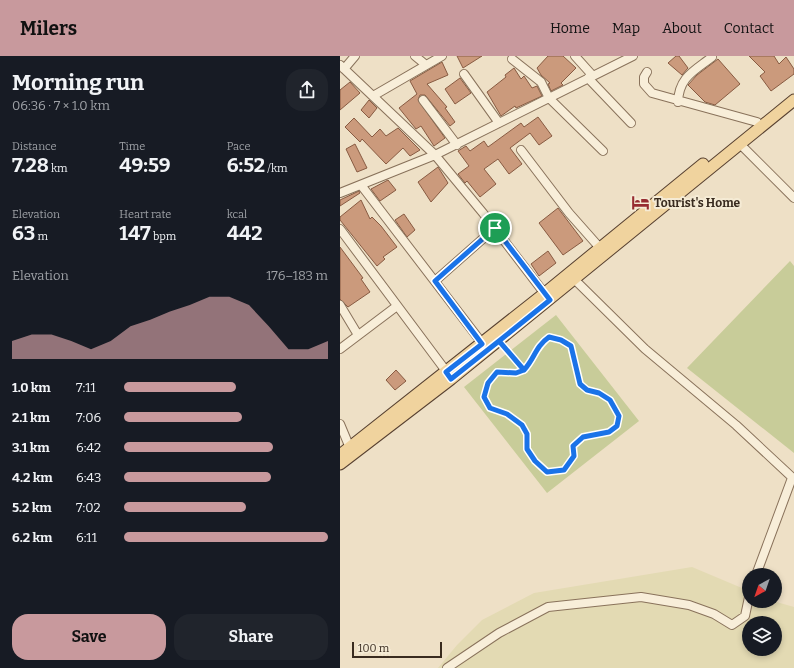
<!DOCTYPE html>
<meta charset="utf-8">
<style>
:root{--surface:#171b24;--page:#20242c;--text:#f1f3f6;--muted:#9ea1a6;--accent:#c8999d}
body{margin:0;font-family:Bitter,serif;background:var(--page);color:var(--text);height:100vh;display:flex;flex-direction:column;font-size:15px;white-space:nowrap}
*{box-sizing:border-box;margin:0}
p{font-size:13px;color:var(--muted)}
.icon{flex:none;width:22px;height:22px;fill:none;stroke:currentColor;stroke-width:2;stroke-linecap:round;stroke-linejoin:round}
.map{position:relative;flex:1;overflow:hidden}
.side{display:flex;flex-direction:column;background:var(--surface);width:340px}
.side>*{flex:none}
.needle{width:26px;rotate:220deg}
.controls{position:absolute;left:402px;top:512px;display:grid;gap:8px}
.controls a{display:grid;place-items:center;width:40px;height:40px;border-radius:50%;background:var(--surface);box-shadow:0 2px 6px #0003;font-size:20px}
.scale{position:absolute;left:12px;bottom:10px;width:90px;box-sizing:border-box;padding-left:4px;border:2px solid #392b1f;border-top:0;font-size:11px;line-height:14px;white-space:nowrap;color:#392b1f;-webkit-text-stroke:3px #f5ebd5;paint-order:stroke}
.pin{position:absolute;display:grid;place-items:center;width:34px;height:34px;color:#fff;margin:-17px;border:2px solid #fff;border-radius:50%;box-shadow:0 1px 4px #0007}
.round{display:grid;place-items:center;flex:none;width:42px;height:42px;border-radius:16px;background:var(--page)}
.head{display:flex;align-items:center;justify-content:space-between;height:68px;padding:0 12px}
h1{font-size:22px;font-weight:700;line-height:30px}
.metrics{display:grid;grid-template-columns:repeat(3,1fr);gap:6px;height:68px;padding:4px 12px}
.metrics div{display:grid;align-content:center}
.metrics b{font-size:20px;font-weight:700}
.metrics small{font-size:11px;font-weight:400}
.metrics p{font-size:11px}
.chart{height:112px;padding:8px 12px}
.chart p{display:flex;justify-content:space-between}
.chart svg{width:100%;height:72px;margin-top:4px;fill:var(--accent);opacity:.7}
.action{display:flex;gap:8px;margin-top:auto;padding:8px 12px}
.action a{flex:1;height:46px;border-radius:16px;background:var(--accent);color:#111;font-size:16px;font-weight:700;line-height:46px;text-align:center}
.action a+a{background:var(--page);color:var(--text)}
ul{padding:0 12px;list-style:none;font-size:13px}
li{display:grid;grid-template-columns:64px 48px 1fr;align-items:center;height:30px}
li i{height:10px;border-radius:5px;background:var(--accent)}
header{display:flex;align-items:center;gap:24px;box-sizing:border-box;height:56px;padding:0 20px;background:var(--accent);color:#111}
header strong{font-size:19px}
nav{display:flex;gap:22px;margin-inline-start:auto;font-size:14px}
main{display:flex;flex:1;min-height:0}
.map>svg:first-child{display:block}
.farmland{fill:#e3dab3;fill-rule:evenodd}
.green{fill:#c8cc99}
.building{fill:#cb9a7c;stroke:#885b42}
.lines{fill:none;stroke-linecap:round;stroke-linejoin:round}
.minor-casing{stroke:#89725b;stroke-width:10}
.major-casing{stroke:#574030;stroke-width:13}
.path{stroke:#89725b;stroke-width:1;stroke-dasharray:3 2;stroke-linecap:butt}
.minor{stroke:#f8eed9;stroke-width:8}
.major{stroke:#f0d39e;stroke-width:11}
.route-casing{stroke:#fff;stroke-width:8}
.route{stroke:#1a73e8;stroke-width:5}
.labels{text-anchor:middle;stroke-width:4;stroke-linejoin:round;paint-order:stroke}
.poi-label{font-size:12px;font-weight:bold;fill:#392b1f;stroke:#f5ebd5;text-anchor:start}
</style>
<header>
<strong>Milers</strong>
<nav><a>Home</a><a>Map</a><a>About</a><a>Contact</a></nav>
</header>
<main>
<section class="side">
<div class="head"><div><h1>Morning run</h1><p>06:36 · 7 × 1.0 km</p></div><a class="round"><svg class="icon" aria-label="share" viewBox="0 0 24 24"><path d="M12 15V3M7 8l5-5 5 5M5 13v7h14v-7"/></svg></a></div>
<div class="metrics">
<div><p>Distance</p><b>7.28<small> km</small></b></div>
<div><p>Time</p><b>49:59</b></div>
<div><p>Pace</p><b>6:52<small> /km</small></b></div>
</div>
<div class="metrics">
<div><p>Elevation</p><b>63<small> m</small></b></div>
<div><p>Heart rate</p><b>147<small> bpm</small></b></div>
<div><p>kcal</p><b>442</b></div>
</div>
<div class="chart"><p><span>Elevation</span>176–183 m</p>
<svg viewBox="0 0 160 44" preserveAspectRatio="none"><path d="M0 44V33L10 29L20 29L30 33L40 38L50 33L60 24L70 20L80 15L90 11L100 6L110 6L120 11L130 24L140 38L150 38L160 33V44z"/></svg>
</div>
<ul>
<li><b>1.0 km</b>7:11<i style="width:55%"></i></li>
<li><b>2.1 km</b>7:06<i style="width:58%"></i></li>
<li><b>3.1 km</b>6:42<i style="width:73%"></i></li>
<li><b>4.2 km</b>6:43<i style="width:72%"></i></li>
<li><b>5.2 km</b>7:02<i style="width:60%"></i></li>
<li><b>6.2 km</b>6:11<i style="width:100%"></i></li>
</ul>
<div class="action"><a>Save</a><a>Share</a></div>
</section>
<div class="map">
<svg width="454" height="612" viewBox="0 0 454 612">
<rect width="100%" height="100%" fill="#eee0c6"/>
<path class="farmland" d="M352,511l57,24v10h24l21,6v61h-356l19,-23 25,-25 52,-27zM409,567h26v26h-26z"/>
<path class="green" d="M450,205l4,5v187l-107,-85z
M216,259l83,106 -92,72 -83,-106z"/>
<path class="building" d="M117,0h25l-19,12z
M208,0h15l13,12 -15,15 2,2 -12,6 -3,-7 2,-1 -9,-8 -4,-7z
M336,0h3l9,12 -6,7 -14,-12z
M409,0h25l5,8 7,-7 8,12v5l-23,17 -11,-15 5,-4z
M378,3l22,25 -25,21 -10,-3 -17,-17 9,-10z
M102,6l6,13 -21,9 20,23 -2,1 10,14 -5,4 -25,-31h-5l-2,5 27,38 -11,8 -13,-20 -5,3 -17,-21 18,-14 -7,-13z
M174,12l7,11 3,-3 8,12 5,-2 5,10 -26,12 -1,-2 -14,10 -14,-24 19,-15 -1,-2z
M120,22l11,15 -16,11 -10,-15z
M10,26l10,11 -20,17v-20z
M29,44l8,8 -8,10 -8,-8z
M198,61l14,19 -13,9 -9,-12 -20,15 12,16 -13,10 -11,-15 -14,10 12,15 -16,13 -13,-16 -2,2 -7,-9 11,-8 -11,-15 8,-5 4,5 14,-10 4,6 33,-24 3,4z
M14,62l18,19 8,-8 6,7 12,-8 22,22 -10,6 -7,-8 -17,16 -24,-25 -2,3 -15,-15z
M15,88l12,24 -10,4 -11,-23z
M98,111l10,16 -17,19 -13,-20z
M48,124l8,10 -16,11 -9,-12z
M19,135l1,2 -20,13v-6z
M21,144l9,19 2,-2 9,9 16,21 -14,10 2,2 -8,7 -37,-46v-3z
M218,152l25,33 -20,14 -24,-32z
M64,158l11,16 -8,7 -12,-17z
M0,191l23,31 -2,1 9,13 -22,15 -8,-8z
M208,195l8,12 -17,13 -8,-12z
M56,314l10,11 -11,9 -9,-10z"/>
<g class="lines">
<defs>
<path id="minor" d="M75,0l11,9
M235,0l18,20
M172,3l29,23 8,16 54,53
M0,9l95,90 48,58 65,85
M4,13l11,-13
M307,16l-3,5v7l8,9 105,29
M124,18l35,49
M248,22l43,45
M33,40l69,-40
M83,44l34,45
M338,46c1,-25 16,-31 34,-45
M400,88l54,54
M181,94l48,63 31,35
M21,129l121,158
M0,137l95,-38 198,-99
M0,173l109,146
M234,223l71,70 91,76 58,54
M95,225l60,-53
M0,249l18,30
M0,293l57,-43
M0,368l10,24
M416,519l36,-97
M107,612l52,-35 49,-26 93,-10 48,8 25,9 18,11 13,-9 4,-19"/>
<path id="major" d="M0,399l205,-162 158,-129
M0,408l111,-85 343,-279"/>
</defs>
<use href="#minor" class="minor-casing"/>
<use href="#major" class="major-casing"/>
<path class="path" d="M165,291l19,23 -8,3h-19l-9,10 -4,14 6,11c13,5 34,12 37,27 1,4 -1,9 0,13 2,10 13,18 20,24l16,-1 11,-15 -1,-10 10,-9 26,-4 8,-6 2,-11 -9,-16 -11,-7 -12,-3 -7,-6 -9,-38 -10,-6 -12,-3c-14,10 -14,21 -25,33"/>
<use href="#minor" class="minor"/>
<use href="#major" class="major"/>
</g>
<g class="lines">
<defs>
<path id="route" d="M155,172l-60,53 47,63 -36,28 5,7 48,-38 25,29c11,-12 11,-23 25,-33l12,3 10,6 9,38 7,6 12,3 11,7 9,16 -2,10 -8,6 -26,5 -10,9 1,10 -10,14 -17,2 -12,-11 -8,-12v-15l-5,-9 -15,-11 -17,-6 -6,-11 4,-14 9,-11 19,1 8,-3 -25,-29 51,-41 -55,-72"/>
</defs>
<use href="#route" class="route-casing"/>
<use href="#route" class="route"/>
</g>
<defs>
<symbol id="hotel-bare" viewBox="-9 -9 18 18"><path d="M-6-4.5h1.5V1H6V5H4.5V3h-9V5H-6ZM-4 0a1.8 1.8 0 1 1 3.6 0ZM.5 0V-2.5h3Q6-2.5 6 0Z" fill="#972c31" stroke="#f5ebd5" stroke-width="2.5" paint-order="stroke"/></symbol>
</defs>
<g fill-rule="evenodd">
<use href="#hotel-bare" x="288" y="134" width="25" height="25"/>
</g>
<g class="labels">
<g class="poi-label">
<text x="314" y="151">Tourist's Home</text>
</g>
</g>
</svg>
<div class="controls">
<a><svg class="needle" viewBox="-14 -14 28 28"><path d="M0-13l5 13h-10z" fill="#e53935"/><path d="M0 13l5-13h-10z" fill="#9ea1a6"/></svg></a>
<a><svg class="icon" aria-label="layers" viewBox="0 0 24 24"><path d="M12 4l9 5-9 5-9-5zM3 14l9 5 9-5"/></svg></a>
</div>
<div class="scale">100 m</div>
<div class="pin" style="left:155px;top:172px;background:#1e9e55"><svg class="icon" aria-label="arrive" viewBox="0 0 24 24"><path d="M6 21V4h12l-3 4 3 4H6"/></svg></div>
</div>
</main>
